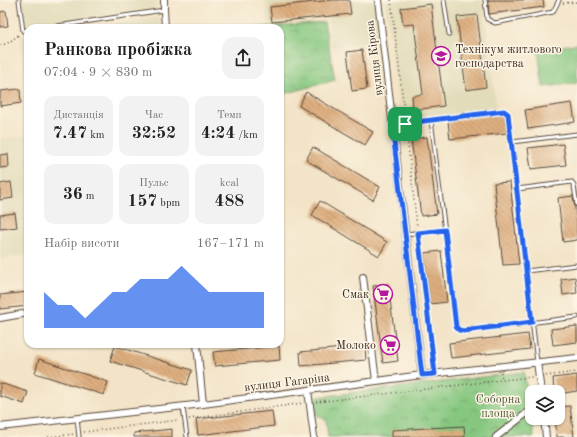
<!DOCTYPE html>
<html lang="uk">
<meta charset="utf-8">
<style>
:root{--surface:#fff;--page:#f2f2f2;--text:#222;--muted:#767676;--accent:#2563eb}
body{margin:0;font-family:"Old Standard TT",serif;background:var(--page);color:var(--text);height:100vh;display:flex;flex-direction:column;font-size:15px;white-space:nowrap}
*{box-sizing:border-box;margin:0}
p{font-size:13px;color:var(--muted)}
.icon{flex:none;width:22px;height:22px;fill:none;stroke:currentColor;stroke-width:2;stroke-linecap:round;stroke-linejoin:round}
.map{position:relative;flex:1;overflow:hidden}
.details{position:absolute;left:24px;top:24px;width:260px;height:324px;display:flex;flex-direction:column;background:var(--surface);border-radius:12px;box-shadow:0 1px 3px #0004}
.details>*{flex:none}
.controls{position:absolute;left:525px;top:385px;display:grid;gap:8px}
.controls a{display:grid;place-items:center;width:40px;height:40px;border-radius:8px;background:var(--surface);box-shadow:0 1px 3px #0004;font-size:20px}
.pin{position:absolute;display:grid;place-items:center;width:34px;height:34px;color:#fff;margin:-17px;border-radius:8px;box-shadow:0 2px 6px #0006}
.round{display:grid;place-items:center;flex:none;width:42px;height:42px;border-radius:12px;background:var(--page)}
.overview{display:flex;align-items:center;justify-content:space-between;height:68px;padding:0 20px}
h1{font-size:18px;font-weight:600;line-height:30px}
.metrics{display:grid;grid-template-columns:repeat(3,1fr);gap:6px;height:68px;padding:4px 20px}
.metrics div{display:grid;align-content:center;border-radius:10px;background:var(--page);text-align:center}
.metrics b{font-size:17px;font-weight:600}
.metrics small{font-size:11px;font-weight:400}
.metrics p{font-size:11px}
.chart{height:112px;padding:8px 20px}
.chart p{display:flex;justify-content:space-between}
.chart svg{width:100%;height:72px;margin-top:4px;fill:var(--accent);opacity:.7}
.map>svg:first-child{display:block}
.built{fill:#e2dcba}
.green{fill:#86c780;stroke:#60784f}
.park{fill:url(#park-crowns);stroke:#60784f}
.building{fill:url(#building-back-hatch)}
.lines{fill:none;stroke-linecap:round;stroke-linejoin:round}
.lane-casing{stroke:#574638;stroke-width:5}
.street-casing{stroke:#574638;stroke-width:8}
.path{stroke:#574638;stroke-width:1.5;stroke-dasharray:1 3;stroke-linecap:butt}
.lane{stroke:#fff;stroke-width:3}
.street{stroke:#fff;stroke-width:6}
.route-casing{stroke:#fff;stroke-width:8}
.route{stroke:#2563eb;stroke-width:5}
.labels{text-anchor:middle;stroke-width:3;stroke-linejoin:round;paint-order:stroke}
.poi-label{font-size:12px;fill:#3b2a1e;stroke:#fcf5e5;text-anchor:end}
.street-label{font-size:12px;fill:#3b2a1e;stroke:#fcf5e5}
.park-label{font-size:12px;fill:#52593b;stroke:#fcf5e5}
</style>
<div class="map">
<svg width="577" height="437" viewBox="0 0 577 437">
<defs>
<pattern id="park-crowns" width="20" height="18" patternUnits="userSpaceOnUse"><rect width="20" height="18" fill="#86c780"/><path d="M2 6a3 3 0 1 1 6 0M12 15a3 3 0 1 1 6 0" fill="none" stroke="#6fa268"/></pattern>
<pattern id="building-back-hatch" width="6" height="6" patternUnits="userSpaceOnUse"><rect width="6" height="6" fill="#deaf80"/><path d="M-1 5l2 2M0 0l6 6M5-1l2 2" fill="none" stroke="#b58f68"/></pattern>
</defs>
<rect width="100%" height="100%" fill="#fcf5e5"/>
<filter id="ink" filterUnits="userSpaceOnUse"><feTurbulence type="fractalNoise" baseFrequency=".025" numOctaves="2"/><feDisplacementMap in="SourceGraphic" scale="8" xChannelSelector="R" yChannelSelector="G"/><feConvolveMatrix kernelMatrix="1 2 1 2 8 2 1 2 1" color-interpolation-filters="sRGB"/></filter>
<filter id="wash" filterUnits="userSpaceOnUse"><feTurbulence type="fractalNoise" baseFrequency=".012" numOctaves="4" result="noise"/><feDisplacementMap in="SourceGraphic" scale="16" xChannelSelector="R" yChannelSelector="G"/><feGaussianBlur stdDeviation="0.9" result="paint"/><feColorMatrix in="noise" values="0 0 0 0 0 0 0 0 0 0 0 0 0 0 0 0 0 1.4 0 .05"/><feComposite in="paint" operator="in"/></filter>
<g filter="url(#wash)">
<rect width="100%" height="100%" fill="#f3e4c8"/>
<path class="built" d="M22,0h136l-2,9 -130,17z
M265,0h111l5,41 -50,6 -3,-29 -60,8z
M394,0h88l15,110 -96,12 -16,-121z
M160,17l1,11h-79z
M28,36v58l-8,-57z
M28,135v120l-28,4v-120z"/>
<path class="green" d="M577,44v39l-34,4 -5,-38z"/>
<path class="park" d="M324,22l11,58 -55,15v-67h-28z
M524,372l10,65h-206l-2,-17 -11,-6c-1,-6 -4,-13 3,-17z"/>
<g id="blocks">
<path class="building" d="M332,0h17l2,14 -79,8 -2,-15z
M488,0h55l1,7 -55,7z
M431,4l13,102 -31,4 -1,-14 11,-2 -9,-70 -11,1 -2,-17z
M6,11l2,15 -8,1v-15z
M477,15l9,72 -20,3 -9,-73z
M362,50l5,39 -15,2 -5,-39z
M20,89l1,14 -21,3v-15z
M306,92l67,40 -8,13 -66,-39z
M572,103l3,19 -47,7 -3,-19z
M503,114l2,2 2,17 -57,6 -2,-18z
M427,137l10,77 -16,2 -10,-77z
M563,144l3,21 -35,4 -3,-21z
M313,147l67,40 -7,13 -67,-40z
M8,154l1,13 -9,1v-13z
M11,182l2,16 -13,2v-16z
M510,182l9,82 -16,1 -9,-82z
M573,196l4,25v19l-14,2 -5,-44z
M320,201l67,41 -8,14 -67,-41z
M15,213l2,14 -17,2v-14z
M441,251l6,51 -17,2 -6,-51z
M575,277l2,16 -14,2 -2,-16z
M388,284l10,77 -15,2 -10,-77z
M28,292v14l-28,3v-14z
M577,326v16l-24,3 -2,-16z
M528,334l2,15 -79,9 -2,-15z
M115,346l77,24 -5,15 -77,-24z
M279,346l1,14 -65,6 -2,-14z
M365,346l1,14 -65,6 -1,-14z
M39,359l69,23 -4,13 -69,-22z
M577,375v16l-19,3v-2h-4l-1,-14z
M0,383l28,9 -4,12 -24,-8z
M570,406l4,31h-17l-2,-19h3v-11z
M272,411l2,15 -76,9 -2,-16z
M464,426l1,11h-73v-7z
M172,429v8h-38v-4z"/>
</g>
</g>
<g filter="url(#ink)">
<use href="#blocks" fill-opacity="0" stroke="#574638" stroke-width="1"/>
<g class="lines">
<defs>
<path id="lane" d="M19,0l4,31 5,-1
M444,0l5,34
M485,0l2,19 8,4 58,-11 6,-12
M44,28l120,-18
M431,120l26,207 2,3 5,1 113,-14
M392,125l112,-14 4,3 29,248
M512,142l65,-8
M517,189l55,-7 2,4 3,19
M405,234l40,-4
M526,271l51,-6
M183,407l4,30
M77,418l2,19"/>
<path id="street" d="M164,0v10l1,18
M378,0l44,375
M363,277l13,104
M0,318l28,-5
M197,344l6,60
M537,362l4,30
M308,390l6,47
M544,418l2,19
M0,427l203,-23 219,-29 155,-17
M496,437l36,-28"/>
</defs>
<use href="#lane" class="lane-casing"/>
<use href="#street" class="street-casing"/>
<path class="path" d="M391,0l14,118
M563,3l14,-1
M0,45c9,-1 13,-6 20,-11
M406,128l11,99
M419,237l16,131
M501,372l1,8
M546,376l31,-4
M316,402l186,-22 30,-3
M189,419l115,-16
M84,432l95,-12
M48,437l26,-3"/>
<use href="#lane" class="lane"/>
<use href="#street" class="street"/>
</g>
</g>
<g class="lines" filter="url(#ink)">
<defs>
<path id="route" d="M504,111l4,3 24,208 -68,9 -5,-1 -3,-3 -11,-97 -27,3 17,141 -13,1 -30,-250z"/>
</defs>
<use href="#route" class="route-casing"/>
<use href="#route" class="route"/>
</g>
<defs>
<symbol id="university-ring" viewBox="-11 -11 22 22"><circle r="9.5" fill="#fcf5e5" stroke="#b5179e" stroke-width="1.5"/><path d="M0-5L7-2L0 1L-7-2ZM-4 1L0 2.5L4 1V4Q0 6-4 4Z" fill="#b5179e"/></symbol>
<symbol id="supermarket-ring" viewBox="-11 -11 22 22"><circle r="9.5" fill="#fcf5e5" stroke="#b5179e" stroke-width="1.5"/><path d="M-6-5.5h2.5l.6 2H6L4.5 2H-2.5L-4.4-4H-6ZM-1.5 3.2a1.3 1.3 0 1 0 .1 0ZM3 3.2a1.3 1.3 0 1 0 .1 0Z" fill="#b5179e"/></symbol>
</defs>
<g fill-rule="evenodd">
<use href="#university-ring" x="430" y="45" width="22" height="22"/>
<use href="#supermarket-ring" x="372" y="283" width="22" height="22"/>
<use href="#supermarket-ring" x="379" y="334" width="22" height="22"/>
</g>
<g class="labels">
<g class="poi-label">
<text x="455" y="53" text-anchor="start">Технікум житлового<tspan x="455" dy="14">господарства</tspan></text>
<text x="369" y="298">Смак</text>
<text x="376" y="349">Молоко</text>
</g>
<g class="street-label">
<text transform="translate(374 58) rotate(-97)" y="4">вулиця Кірова</text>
<text transform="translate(287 382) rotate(-7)" y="4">вулиця Гагаріна</text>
</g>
<g class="park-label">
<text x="498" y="403">Соборна<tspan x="498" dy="14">площа</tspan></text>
</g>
</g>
</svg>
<div class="controls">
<a><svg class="icon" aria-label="layers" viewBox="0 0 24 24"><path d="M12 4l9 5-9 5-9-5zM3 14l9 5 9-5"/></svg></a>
</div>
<div class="pin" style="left:405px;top:124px;background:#1e9e55"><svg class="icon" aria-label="arrive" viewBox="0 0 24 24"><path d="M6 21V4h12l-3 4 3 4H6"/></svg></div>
<section class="details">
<div class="overview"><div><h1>Ранкова пробіжка</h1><p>07:04 · 9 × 830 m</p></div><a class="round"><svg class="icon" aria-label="share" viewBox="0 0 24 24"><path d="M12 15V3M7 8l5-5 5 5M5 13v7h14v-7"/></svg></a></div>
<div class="metrics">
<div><p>Дистанція</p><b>7.47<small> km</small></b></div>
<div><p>Час</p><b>32:52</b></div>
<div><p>Темп</p><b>4:24<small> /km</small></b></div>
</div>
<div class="metrics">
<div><b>36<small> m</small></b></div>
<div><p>Пульс</p><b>157<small> bpm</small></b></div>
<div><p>kcal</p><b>488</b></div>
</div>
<div class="chart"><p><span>Набір висоти</span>167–171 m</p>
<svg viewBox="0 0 160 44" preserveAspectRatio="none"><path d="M0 44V22L10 30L20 30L30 38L40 30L50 22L60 22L70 14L80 14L90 14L100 6L110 14L120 22L130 22L140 22L150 22L160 22V44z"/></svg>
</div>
</section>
</div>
